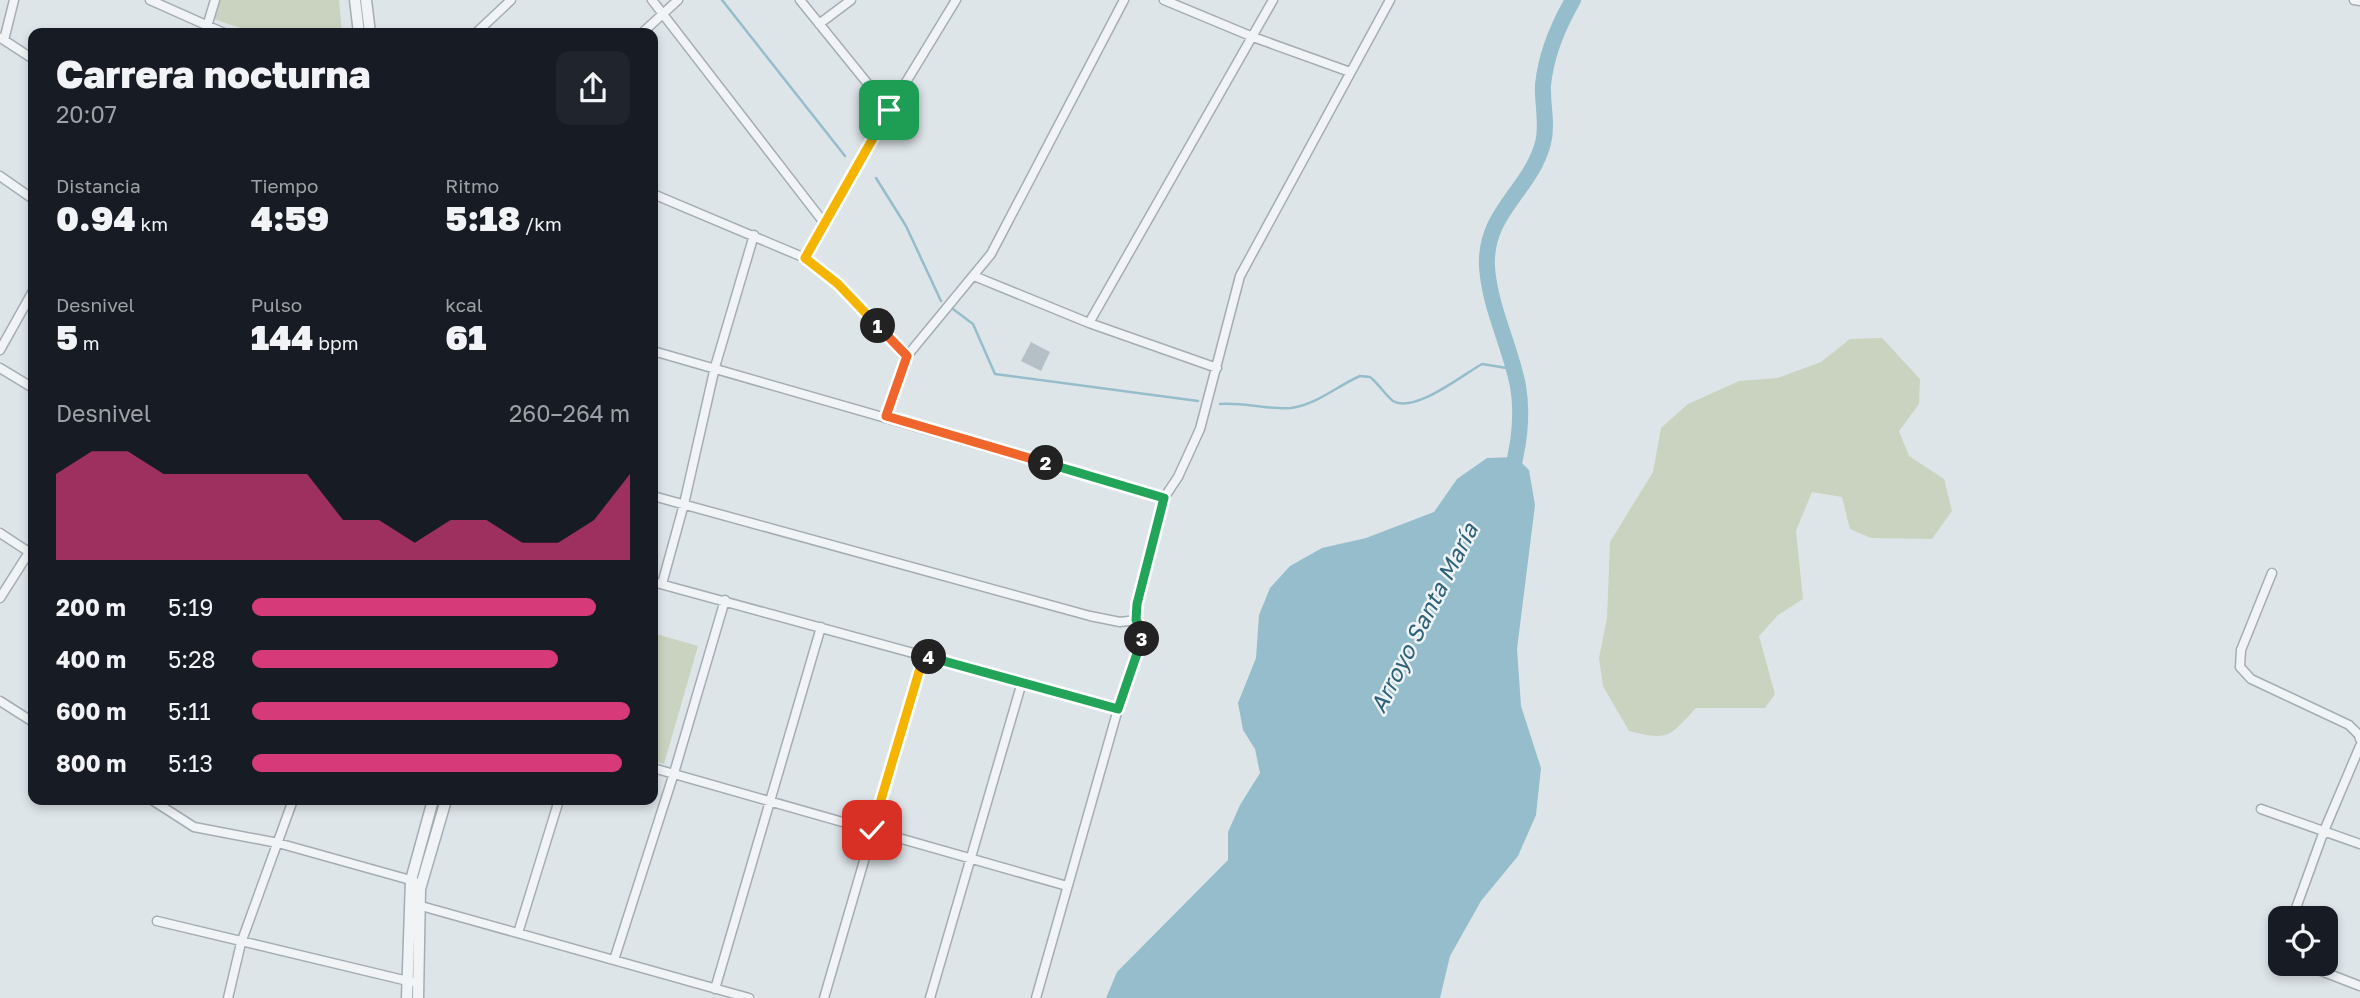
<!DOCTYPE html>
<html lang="es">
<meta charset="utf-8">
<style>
:root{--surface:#171b24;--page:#20242c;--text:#f1f3f6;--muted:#9ea1a6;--accent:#d63a79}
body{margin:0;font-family:"Golos Text",sans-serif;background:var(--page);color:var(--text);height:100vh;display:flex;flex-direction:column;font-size:26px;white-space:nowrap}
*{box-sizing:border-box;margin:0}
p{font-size:23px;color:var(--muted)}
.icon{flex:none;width:38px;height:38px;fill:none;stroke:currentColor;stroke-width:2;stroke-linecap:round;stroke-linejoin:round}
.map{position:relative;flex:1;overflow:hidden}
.sheet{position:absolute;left:28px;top:28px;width:630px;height:777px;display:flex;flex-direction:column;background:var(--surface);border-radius:14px;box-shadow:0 4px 10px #0003}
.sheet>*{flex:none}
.controls{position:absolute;left:2268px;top:906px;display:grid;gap:14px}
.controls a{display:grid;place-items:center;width:70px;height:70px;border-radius:14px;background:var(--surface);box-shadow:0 4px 10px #0003;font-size:35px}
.pin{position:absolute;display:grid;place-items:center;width:60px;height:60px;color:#fff;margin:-30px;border-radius:14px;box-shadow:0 4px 10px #0006}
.km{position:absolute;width:35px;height:35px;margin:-18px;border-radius:50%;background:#222;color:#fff;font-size:19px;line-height:35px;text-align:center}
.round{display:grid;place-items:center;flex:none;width:74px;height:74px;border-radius:14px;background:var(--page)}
.head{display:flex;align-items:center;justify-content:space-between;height:119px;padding:0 28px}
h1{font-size:38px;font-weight:800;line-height:52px}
.figures{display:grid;grid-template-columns:repeat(3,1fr);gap:10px;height:119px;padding:7px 28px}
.figures div{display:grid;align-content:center}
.figures b{font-size:35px;font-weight:800}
.figures small{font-size:19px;font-weight:400}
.figures p{font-size:19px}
.chart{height:196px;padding:14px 28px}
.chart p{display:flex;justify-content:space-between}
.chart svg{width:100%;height:126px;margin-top:7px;fill:var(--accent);opacity:.7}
ul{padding:0 28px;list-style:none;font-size:23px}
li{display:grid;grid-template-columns:112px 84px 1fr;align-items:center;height:52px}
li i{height:18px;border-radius:9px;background:var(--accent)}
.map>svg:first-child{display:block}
.green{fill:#c9d3bf}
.water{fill:#96bdcb}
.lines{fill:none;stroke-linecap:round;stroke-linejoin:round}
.stream{stroke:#96bdcb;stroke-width:2.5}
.river{stroke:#96bdcb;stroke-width:16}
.building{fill:#b5bfc6}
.minor-casing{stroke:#a3adb3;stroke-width:11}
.tertiary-casing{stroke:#a3adb3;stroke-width:13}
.minor{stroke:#f1f4f7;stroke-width:8}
.tertiary{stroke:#f1f4f7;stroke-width:10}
.split-1-casing{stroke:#fff;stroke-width:14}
.split-2-casing{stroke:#fff;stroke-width:14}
.split-3-casing{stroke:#fff;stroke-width:14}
.split-4-casing{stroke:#fff;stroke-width:14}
.split-5-casing{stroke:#fff;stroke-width:14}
.split-1{stroke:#f5b400;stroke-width:9}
.split-2{stroke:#f0652b;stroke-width:9}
.split-3{stroke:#22a559;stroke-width:9}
.split-4{stroke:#22a559;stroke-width:9}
.split-5{stroke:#f5b400;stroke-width:9}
.labels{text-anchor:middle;stroke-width:5;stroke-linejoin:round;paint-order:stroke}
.water-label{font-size:23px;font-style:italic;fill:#2e6177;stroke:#eef3f6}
</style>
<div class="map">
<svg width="2360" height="998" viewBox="0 0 2360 998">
<rect width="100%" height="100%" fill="#dee5e9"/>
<path class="green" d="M216,0h123l3,33h-87l-44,-15z
M1882,338l38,41 -1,25 -20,27 10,25 35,23 8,32 -20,28 -61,-1 -21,-9 -8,-32 -30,-5 -16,39 7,68 -25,16 -19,21 16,58 -10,14h-69c-27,29 -27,33 -67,23l-26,-45 -4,-28 8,-40 3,-76 43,-70 8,-44 27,-24 51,-23 38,-3 44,-16 29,-23z
M653,633l45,13 -34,118 -11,-4z"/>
<path class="water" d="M1516,457l13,13 6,35 -18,144 4,57 20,62 -5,47 -18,41 -37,45 -31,55 -10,42h-334l11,-26 111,-112v-28l12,-27 20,-32 -5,-24 -12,-19 -5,-27 18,-45 3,-43 11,-27 20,-22 32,-18 44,-10 68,-26 23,-33 30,-21z"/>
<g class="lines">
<path class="stream" d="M722,0l123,156
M876,178l30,48 35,75
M953,309l20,15 22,50 203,27
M1220,404c24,-2 48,6 71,4 25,-3 46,-22 69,-32l10,1c9,7 15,18 23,24 21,13 71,-27 89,-37l31,5"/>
<path class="river" d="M1511,475c8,-29 12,-60 7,-89 -8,-41 -28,-77 -31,-119 -3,-55 44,-77 56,-124 5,-19 -1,-39 0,-58 3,-31 15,-59 30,-85"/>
</g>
<path class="building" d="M1031,342l19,10 -9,19 -20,-10z"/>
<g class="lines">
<defs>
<path id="minor" d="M150,0l74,33
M652,0l173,224
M800,0l89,110
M1164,0l89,37 97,35
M2354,0l6,1
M819,24l32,-24
M205,33l10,-33
M476,33l35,-33
M642,33l36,-33
M1,38l32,21
M4,40l10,-40
M0,176l33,23
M653,194l152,64 33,26 69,72
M805,258l84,-148 67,-110
M974,276l115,47 128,45
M1089,323l184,-323
M0,350l33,-59
M653,351l511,147
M0,368l33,20
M886,416l21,-60 84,-102 133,-254
M653,496l437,120 30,6 16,-2
M0,533l32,21
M2272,573l-31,77 -1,17 11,12 98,46 10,10 1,4
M653,582l465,127
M662,584l22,-80 31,-137 39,-132
M0,598l33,-52
M0,701l33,21
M653,768l414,118
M152,800l42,27 84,16 136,38
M2261,809l99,35
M414,904l335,94
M2292,919l32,-88 36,-85
M157,921l255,61
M518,933l41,-133
M614,960l60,-187 51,-173
M2303,964l57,22
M715,989l106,-362
M228,998l13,-55 52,-143
M824,998l100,-343
M930,998l92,-316
M1036,998l82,-289 25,-72 -1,-8 -6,-9 1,-16 27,-106 14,-21 22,-48 40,-153 150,-276"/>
<path id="tertiary" d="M355,0l4,33
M366,0l4,33
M407,998l4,-118 22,-80
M418,998l2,-109 26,-89"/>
</defs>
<use href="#minor" class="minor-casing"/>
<use href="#tertiary" class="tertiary-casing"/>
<use href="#minor" class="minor"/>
<use href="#tertiary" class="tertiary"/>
</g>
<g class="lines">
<defs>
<path id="split-1" d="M878,326l-40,-42 -33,-26 84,-148"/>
<path id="split-2" d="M878,326l29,30 -21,60 160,47"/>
<path id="split-3" d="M1046,463l118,35 -27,106 -1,16 6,9v10"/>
<path id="split-4" d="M929,657l189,52 24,-70"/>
<path id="split-5" d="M872,830l52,-175 5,2"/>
</defs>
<use href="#split-1" class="split-1-casing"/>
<use href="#split-2" class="split-2-casing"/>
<use href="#split-3" class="split-3-casing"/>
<use href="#split-4" class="split-4-casing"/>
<use href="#split-5" class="split-5-casing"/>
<use href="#split-1" class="split-1"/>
<use href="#split-2" class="split-2"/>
<use href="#split-3" class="split-3"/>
<use href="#split-4" class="split-4"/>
<use href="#split-5" class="split-5"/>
</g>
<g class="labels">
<g class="water-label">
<text transform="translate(1424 618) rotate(-63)" y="8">Arroyo Santa María</text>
</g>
</g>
</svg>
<div class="controls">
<a><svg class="icon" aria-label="locate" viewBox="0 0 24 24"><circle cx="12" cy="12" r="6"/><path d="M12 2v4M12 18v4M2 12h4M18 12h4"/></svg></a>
</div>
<div class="pin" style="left:889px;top:110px;background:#1e9e55"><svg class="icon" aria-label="arrive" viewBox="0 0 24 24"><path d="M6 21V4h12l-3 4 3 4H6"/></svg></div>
<div class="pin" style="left:872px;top:830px;background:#d93025"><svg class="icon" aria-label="check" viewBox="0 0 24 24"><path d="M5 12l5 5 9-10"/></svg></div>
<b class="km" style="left:878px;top:326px">1</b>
<b class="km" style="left:1046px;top:463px">2</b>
<b class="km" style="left:1142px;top:639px">3</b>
<b class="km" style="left:929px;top:657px">4</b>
<section class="sheet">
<div class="head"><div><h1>Carrera nocturna</h1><p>20:07</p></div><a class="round"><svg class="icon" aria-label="share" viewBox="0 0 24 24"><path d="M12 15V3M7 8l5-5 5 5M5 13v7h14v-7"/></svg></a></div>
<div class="figures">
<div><p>Distancia</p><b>0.94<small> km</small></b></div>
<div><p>Tiempo</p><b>4:59</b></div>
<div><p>Ritmo</p><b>5:18<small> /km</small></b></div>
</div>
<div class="figures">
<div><p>Desnivel</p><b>5<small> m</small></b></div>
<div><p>Pulso</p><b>144<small> bpm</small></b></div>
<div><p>kcal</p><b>61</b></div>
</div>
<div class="chart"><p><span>Desnivel</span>260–264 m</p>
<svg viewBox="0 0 160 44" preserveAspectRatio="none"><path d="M0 44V14L10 6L20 6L30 14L40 14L50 14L60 14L70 14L80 30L90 30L100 38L110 30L120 30L130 38L140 38L150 30L160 14V44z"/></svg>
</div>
<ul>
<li><b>200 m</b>5:19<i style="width:91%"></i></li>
<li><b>400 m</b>5:28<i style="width:81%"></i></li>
<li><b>600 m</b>5:11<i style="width:100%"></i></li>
<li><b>800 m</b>5:13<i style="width:98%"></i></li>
</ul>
</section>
</div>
